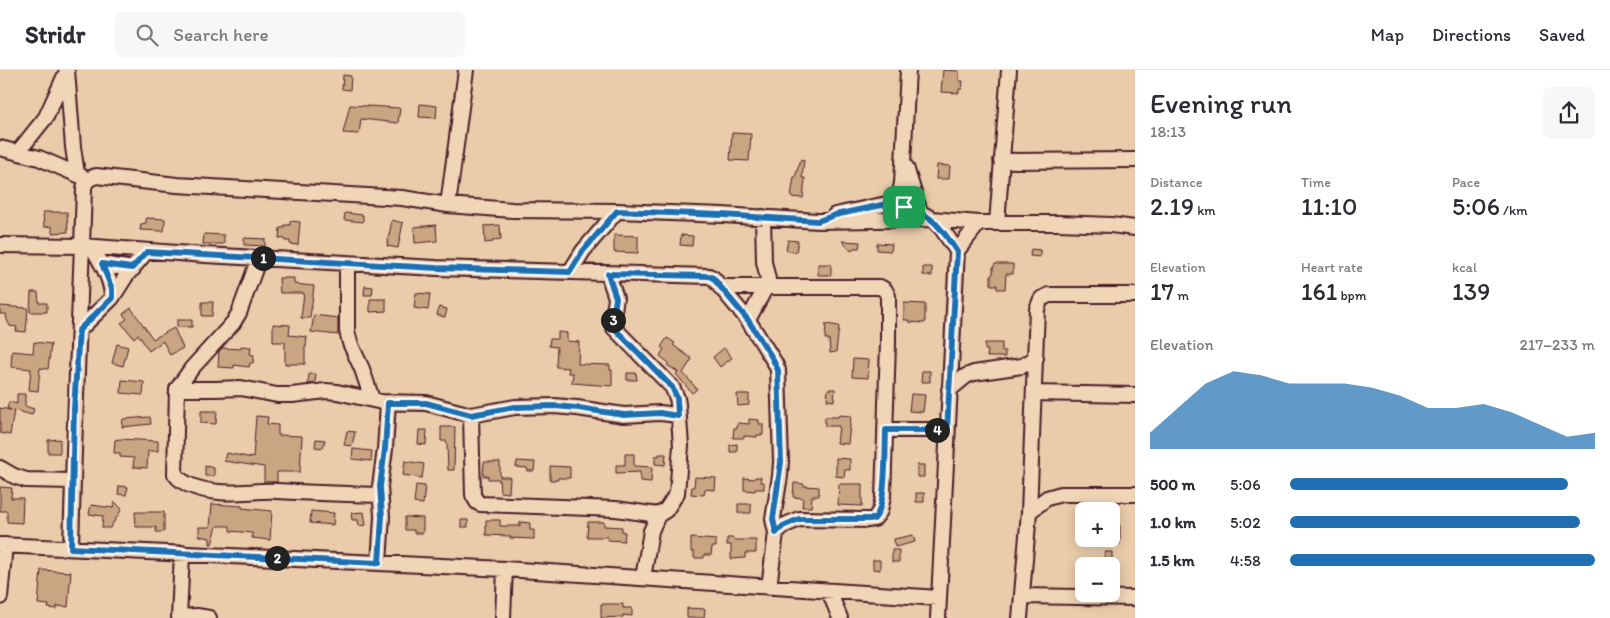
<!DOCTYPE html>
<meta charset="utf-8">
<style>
:root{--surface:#fff;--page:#f7f7f7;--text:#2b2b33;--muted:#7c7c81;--line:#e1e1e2;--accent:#1f6fb2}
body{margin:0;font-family:Itim,sans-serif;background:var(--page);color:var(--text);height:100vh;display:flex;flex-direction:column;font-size:19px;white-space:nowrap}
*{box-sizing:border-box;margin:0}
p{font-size:16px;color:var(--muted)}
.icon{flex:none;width:28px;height:28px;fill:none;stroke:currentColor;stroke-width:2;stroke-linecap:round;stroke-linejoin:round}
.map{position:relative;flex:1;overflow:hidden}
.details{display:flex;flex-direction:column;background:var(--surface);width:475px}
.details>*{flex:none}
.tools{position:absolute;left:1075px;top:432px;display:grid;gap:10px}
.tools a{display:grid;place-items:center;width:45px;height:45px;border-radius:8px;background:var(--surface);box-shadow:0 2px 12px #0003;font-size:25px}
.pin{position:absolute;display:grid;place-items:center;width:42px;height:42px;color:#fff;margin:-21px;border-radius:10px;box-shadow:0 2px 8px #0006}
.km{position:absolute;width:25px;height:25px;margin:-12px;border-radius:50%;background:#222;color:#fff;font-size:14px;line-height:25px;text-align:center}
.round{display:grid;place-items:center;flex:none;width:52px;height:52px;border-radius:8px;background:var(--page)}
.summary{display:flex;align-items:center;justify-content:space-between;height:85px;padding:0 15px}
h1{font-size:28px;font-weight:600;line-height:38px}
.stats{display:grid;grid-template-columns:repeat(3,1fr);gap:8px;height:85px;padding:5px 15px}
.stats div{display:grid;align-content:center}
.stats b{font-size:25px;font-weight:600}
.stats small{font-size:14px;font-weight:400}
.stats p{font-size:14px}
.chart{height:140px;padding:10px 15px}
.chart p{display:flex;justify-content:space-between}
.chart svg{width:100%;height:90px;margin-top:5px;fill:var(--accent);opacity:.7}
ul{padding:0 15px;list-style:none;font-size:16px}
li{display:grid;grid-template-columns:80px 60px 1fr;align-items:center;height:38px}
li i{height:12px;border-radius:6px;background:var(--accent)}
header{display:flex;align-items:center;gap:30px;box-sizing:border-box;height:70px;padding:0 25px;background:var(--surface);border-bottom:1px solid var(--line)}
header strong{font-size:24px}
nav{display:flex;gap:28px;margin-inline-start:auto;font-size:18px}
.search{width:350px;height:45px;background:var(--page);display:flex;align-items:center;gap:12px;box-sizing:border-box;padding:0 18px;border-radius:8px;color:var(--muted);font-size:19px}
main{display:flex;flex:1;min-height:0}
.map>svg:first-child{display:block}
.building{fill:#caa581;stroke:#4a1f2b}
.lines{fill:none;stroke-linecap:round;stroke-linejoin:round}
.minor-casing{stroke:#4a1f2b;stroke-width:18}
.minor{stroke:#f0d5b7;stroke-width:14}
.route-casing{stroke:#fff;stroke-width:10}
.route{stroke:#1f6fb2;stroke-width:6}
</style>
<header>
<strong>Stridr</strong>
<div class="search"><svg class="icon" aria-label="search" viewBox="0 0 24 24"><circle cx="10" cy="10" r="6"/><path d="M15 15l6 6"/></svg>Search here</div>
<nav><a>Map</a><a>Directions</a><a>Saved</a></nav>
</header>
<main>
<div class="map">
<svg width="1135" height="548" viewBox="0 0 1135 548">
<rect width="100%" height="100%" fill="#eaccaa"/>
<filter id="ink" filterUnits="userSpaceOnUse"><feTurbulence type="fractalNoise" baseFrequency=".02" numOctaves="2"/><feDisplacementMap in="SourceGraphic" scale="10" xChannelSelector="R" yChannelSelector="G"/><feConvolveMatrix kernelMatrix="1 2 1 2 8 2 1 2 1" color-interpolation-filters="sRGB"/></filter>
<g filter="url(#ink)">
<path class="building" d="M943,0l16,1v10h4l-1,8h-3v4l-18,-1z
M343,5l8,1 -1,14 -8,-1z
M420,34l17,2 -1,12 -17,-1z
M350,35l50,3 -2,15 -37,-4 -2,15 -16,-1z
M732,63l19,1 -2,27 -19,-1z
M801,89l3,1 -2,18h3l-2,20 -12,-1 3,-20h1z
M937,95l13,1 -1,13h-13z
M43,142h24l1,20 -16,1v-7l-8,1z
M345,143l18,2v7l-19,-2z
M146,148l19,1 -1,12 -24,-1 1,-6 5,-1z
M392,150l11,3 -5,25 -11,-2z
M290,151l10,1 -2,23 -8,-1v-3h-5v-2l-6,-1 1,-10h4v-3h6z
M436,155l1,16 -22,2 -1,-16z
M500,155l1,14 -8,1v2l-8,1 -1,-17z
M204,164l20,1v9h-21z
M614,165l24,1v17l-24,-1z
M681,165l12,1 -1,10 -12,-1z
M244,168l21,1v7l-21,-1z
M788,170l10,1 -2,11 -10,-2z
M842,171l18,1 -1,6h-5l-3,3z
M877,173l15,1 -1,7 -14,-1z
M1031,179l9,1v7l-10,-1z
M818,194h13v11h-13z
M995,194h18v10h-7l-1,15h-8v-4h-6v-10l2,-1v-6z
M923,197h9v9l-9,-1z
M279,208h15v6l20,2 -4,32h-9l3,-25h-24z
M365,216l8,1 -1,8h-8z
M31,222h7l1,11h8v9h-17z
M416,223l14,1 -2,16 -14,-2z
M370,229h16v12l-16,1z
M202,232h11l-1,14h-10z
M904,233l21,1v19l-16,-1v-2h-5z
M0,236l28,2 -2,24 -10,-1 1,-4 -7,-1 -3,-6 -1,-6h-6z
M439,237l8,2 -2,8 -8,-2z
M131,238l22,31 21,-11 9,20 -13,7 -7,-14 -14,10 -11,-17 -4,4 -13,-15 6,-4 -4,-5z
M314,245l24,3v17l-27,-3z
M177,250h15v7h-15z
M273,254l17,1 -1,10 18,2 -1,10 -1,-1v18h-20v-22h-12z
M826,254l13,2 -3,26 -6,1 -1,-14h-4z
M558,262l9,1v8l12,1 -1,22 32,1v5h2v16l-40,-3 1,-10h-5l1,-5 -13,-1 1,-20 -8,-1 1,-7h8z
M667,268l8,5 -2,2 19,14 -9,14 14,16 -5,4 -16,-19 2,-2 -11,-7 2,-2 -9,-7 4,-7 -3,-2z
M34,272l17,2 -3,25 -8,-1 -2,23 -9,-1 2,-21 -20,-2 1,-16 21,2z
M985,273h17v8h3v6h-18l1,-7h-3z
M117,274l11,3 -5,19 -11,-3z
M241,276l10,1 -1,7 4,1 -1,8h-3l-1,4 -15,-2v3l-16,-1 1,-16 3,-3 19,1z
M724,278l8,10 -12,9 -7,-10z
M853,289l16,1 -1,18 -16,-1z
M922,301h8v11h-9z
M627,303h9l1,7h-10z
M309,304h7l-1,9 -7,1z
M122,310l22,2 -1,13 -22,-2z
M828,319h7l-1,12 -7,-1z
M17,324h8v12l9,3 -2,6 -18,-5 -4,25 -10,-2v-25l11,2 -4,-2 2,-6 8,2z
M737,324h12v11l-11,1z
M911,324l14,1 -2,17 -14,-1z
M201,341h16l-1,13 -15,-1z
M839,345l12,1 -3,28 -11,-1 2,-17h-14v-9h13z
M256,346l12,1 -1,7 11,1v10l24,1 -2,36h-23v10h-13v-15l-40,-6 2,-8 27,5z
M150,347l1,7 -29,3 1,-8z
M749,349l10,1v4h4v11h-6v2l-13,-1v2h-11l1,-10h3l1,-5 11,1z
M441,357h14l-1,43h-6l-1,-25 -1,-4h-5z
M419,360h8l-1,15 -8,-1z
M347,361l8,1 -3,14 -8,-1z
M60,369v14h-12v-13z
M120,369l38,2v10h-10l-1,17 -14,-1 1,-9 -14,-1v-4h-6l1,-13z
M316,369l9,1 -2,8 -8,-1z
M737,374v8h-7v-7z
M353,379l19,2 -1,10 -19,-2z
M625,384h9v12l18,1 -1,15 -11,-1v-9l-24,1v-8h9z
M659,384h7l-1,11 -10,-1v-8h4z
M836,388l14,1v11h-5l-1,7 -8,-1z
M405,391l19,3 -2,14 -19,-3z
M517,391l18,1 -1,9h-6l-1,-3 -11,-1z
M484,392h16v15h10l-1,16 -9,-1 -1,-13h-11v-3h-5z
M917,395h7v12h-7z
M205,396l9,2v8h-9z
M550,396l20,1v11h-12v2h-8z
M695,407l21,1 -1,12 -10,-1 -1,6 -13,-1 1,-7h2z
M755,407h6l-1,5h4v7h-9v2l-11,-1v-12l10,1z
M794,413l10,1v2l15,1v9h-7l-1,11h-9l1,-9 -10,-1z
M839,414h23v22l-24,-1z
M416,415l9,1 -2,18 -9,-1z
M119,416l9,1 -2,8 -8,-1z
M0,417l12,1 -1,10h12l-1,25 -15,-1v-11h-7z
M916,423h8v9h-8z
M115,432l7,7 -12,19h-8l1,-12 -14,-2 2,-9 22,3z
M212,434l30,2v2l30,3 -2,29 -18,-2v-5l-22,-2v-5h-13l-5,18h-2v-6l-11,-2v-9h11z
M738,434h13v9h-13z
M311,441l23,2 -1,12 -23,-2z
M135,442h29v20h-8v-5h-20z
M364,442l2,13 -7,1 -1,-6h-6l-1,-7z
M405,447l18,1v15h-9v-3h-9z
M461,450h7v7h-7z
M486,450h14v6h20v-4l10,1v7h4v9l-24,-1v-2l-24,-1z
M588,452h16v4l18,1v5h3l-1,9 -16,-1v-3h-21z
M1111,455h9v19h-9z
M913,465l2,7 -20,5 -1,-8z
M691,468l25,2v7h-4l-1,8h-7v3h-10v-6h-3z
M727,468h6l1,2h22v13h-11v5l-14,1v-14h-4z
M892,480h7v12h-7z
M1105,482h7v9h-7z
M873,490h7v10l-7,-1z
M41,500l30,2 -3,35 -11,-1v3l-9,-1 1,-3 -11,-1z
M601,534h22v4h9v8l-9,-1v2l-22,1z
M687,538l18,1 -1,9h-17z"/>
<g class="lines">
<defs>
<path id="minor" d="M67,0l6,77 4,27
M0,78l39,10 44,19
M18,82l28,-35 21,-46
M1001,91l134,-1
M906,97l14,45
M891,133l9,-11 2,-9 6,-113
M448,135l18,-135
M835,145l56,-12 13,4 16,5 12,7 10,10 15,22
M997,153l12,-153
M0,175l82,1 123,9 231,13 273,8 4,2 35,42 27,43 3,7 3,92 -1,14 -7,43 3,14 -7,54
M92,177c9,16 20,32 20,51
M259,188l-20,55 -6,10 -41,45 -15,21 -2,85c8,12 30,17 44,18 19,2 39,-2 58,-1 34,2 68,3 103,4
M102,194l31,5
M347,194v67l3,12 12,26 10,30
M570,202l13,-21 34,-40
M608,204l8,24 -3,20 1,10 58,59 5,11 1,6 3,42 -4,47 -11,17 -8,5 -7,16 -8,47
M720,217h160l5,3 3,6v47l-5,154 -3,14 -6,8 -5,1 -70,-1 -16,7 -7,7
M748,250l18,-33 2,-8 -4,-17 -1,-45
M79,260l33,-32 14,-22 21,-25
M177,319h39l25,-1 36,7h15l34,-4 11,1 45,10 44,1 45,12 44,-8 39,-1 23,2 47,7 36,-2 18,2
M949,320l17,-14 8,-3 48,-7 14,-8
M1034,323l101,2
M471,345l2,80 4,7 3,2 136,5 42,6
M885,360h62
M0,398l14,8 12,4 46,1
M1029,442l18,-14 14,-4h74
M0,475l505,24 434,29
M71,478c3,-120 9,-239 13,-359 1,-8 4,-10 12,-13l81,9 225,13 46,7 64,5 105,1 106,4 95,6 114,-2 47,4h80l52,2 24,3
M379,493l3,-46 -2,-31 5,-37 3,-46
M829,521l11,27
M1022,526l113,2
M0,527l5,-52
M179,547l18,-1 12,2
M179,548l3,-65
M503,548l2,-49
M938,548l19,-367 22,-28
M1020,548l9,-106 8,-203 4,-10 8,-4h86"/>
</defs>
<use href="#minor" class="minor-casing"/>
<use href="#minor" class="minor"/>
</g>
</g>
<g class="lines" filter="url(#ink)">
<defs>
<path id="route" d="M891,133c39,11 44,15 66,49l-10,178h-61c-1,19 1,77 -12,89h-75l-16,7 -7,7 -3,-14 8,-57 -3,-92 -7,-14 -23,-36 -35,-42 -4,-2 -101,-2 8,24 -3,20 1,10 58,59 5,11 1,18 -18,-3 -36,2 -46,-7 -24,-2 -39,1 -44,8 -45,-12h-38l-3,46 -5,37 2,31 -3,46 -308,-15 3,-139 5,-79 33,-32v-9l-10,-25 30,4 15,-16 289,16 134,4 13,-21 34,-40 106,4 95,6 17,-6z"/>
</defs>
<use href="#route" class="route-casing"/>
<use href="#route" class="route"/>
</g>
</svg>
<div class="tools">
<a>+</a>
<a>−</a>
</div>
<div class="pin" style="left:904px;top:137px;background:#1e9e55"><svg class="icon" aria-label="arrive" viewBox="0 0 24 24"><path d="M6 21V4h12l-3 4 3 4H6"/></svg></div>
<b class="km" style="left:263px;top:188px">1</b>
<b class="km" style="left:277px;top:488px">2</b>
<b class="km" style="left:613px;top:250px">3</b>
<b class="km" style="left:937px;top:360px">4</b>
</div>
<section class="details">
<div class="summary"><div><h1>Evening run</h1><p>18:13</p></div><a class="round"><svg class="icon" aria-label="share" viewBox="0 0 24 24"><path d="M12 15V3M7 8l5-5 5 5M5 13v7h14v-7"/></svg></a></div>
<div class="stats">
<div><p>Distance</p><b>2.19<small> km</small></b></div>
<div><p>Time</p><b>11:10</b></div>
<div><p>Pace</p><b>5:06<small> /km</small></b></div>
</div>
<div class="stats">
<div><p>Elevation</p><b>17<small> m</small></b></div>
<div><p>Heart rate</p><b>161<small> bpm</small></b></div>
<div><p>kcal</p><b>139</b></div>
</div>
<div class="chart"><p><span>Elevation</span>217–233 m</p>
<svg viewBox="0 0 160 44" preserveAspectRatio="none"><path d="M0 44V36L10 24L20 12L30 6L40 8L50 12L60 12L70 12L80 14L90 18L100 24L110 24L120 22L130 26L140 32L150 38L160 36V44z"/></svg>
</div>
<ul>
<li><b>500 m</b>5:06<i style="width:91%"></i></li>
<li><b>1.0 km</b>5:02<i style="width:95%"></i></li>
<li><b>1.5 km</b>4:58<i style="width:100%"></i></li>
</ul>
</section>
</main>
